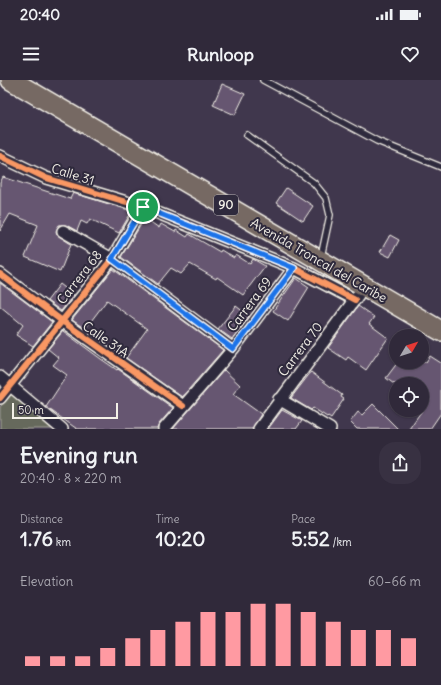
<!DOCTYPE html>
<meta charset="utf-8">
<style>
:root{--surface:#30293a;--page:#383142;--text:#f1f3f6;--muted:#a8a6af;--line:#4b4554;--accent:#ff9aa2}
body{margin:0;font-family:Delius,sans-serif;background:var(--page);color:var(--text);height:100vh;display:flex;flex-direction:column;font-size:15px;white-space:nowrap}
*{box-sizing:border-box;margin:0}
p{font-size:13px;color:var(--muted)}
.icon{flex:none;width:22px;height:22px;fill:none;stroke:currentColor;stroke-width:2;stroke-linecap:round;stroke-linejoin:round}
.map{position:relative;height:349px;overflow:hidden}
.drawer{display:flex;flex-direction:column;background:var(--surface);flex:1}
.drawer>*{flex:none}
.needle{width:26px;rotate:51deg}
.tools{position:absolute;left:389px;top:249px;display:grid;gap:8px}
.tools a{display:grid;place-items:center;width:40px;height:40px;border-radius:50%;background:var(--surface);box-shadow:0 1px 3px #0004,0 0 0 1px var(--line);font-size:20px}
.scale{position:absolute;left:12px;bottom:10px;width:106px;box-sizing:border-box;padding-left:4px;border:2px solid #f4f1e8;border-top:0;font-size:11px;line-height:14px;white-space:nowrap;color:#f4f1e8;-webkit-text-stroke:3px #2f2a3d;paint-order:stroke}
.pin{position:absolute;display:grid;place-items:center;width:34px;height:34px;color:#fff;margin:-17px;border:2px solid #fff;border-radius:50%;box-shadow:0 1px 4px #0007}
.round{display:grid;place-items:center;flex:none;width:42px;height:42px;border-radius:16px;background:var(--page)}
.summary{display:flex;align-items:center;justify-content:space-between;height:68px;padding:0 20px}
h1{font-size:22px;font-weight:700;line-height:30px}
.figures{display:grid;grid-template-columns:repeat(3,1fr);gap:6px;height:68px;padding:4px 20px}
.figures div{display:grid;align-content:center}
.figures b{font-size:20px;font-weight:700}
.figures small{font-size:11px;font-weight:400}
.figures p{font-size:11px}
.chart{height:112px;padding:8px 20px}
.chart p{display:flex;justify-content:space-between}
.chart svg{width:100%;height:72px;margin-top:4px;stroke:var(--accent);stroke-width:6}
.status{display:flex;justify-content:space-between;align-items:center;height:28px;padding:0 20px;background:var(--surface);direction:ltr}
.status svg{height:11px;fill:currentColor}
header{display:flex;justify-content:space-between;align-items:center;height:52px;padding:0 20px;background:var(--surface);font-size:18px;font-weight:700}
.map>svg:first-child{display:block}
.green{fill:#66695b;stroke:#adada2}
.building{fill:#665671;stroke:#f4f1e8}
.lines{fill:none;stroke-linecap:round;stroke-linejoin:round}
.service-casing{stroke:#f4f1e8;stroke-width:8}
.minor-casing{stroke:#f4f1e8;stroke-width:14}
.trunk-casing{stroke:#f4f1e8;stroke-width:22}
.service{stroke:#2f2a3d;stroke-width:5.5}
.minor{stroke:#2f2a3d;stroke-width:11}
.trunk{stroke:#766964;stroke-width:19}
.cycleway-casing{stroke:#2f2a3d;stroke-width:8}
.cycleway{stroke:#f99763;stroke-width:6}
.route-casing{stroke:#fff;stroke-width:8}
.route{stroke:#1a73e8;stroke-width:5}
.labels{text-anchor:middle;stroke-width:4;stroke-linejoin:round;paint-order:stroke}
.shield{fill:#2f2a3d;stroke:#b9b5b5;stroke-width:1}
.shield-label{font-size:12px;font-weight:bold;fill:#f4f1e8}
.street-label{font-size:13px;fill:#f4f1e8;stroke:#2f2a3d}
</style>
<div class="status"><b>20:40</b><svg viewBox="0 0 49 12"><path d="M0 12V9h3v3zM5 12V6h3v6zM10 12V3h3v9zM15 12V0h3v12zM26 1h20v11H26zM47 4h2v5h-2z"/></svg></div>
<header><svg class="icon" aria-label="menu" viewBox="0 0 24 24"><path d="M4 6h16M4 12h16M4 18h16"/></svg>Runloop<svg class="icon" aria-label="heart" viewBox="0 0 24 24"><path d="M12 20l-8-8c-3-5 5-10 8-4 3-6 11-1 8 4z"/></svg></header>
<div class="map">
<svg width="441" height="349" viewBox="0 0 441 349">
<rect width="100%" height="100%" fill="#40374d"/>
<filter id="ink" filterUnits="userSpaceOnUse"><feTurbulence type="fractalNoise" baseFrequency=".025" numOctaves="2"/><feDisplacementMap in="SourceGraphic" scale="8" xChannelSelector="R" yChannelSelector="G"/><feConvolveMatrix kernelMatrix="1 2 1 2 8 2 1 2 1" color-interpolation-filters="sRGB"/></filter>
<g filter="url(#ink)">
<path class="green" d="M12,313l42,36h-54v-22z"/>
<path class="building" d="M222,4l23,10 -10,21 -22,-10z
M3,97l67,22 3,-6 59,18 -13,22 -29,-14 -3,5 -6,-3 -4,10 -11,-6h-7l-3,6 1,4 14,9 -11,28 -35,-15 13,-32 -28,-11 -10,17v-48z
M286,108l27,18 -10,15 -27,-18z
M145,138l14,10 2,-4 14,8 1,-2 11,7 2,-3 31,18 1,-2 13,8 2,-3 14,9 3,-5 12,7 -22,29 -26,-18 -1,2 -26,-15 -9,10 -10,-6 -13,16 -37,-27z
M390,155l9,5 -9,17 -10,-5z
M113,189l110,81 -41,47 -56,-39 21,-29 -40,-29 -22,29 -13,-9z
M296,198l13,9 -21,34 -15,-10z
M0,203l52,39 -19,24 -17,-11 7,-10 -23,-19z
M60,204l14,11 -13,16 -14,-10z
M236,226l13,10 -17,23 -14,-10z
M358,226l16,11 -5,7 19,14 -22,32 -18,-13 -2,3 -18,-12z
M63,251l38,28 16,11 1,-1 55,39 -14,16 -2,5h-80l-31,-22 21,-32 -14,-10 6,-7 -11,-9z
M430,276l11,7v50l-11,16h-21l21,-30 -8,-6v-9h-28l-8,-6 12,-16h28z
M224,290l16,15 -7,9 28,20 -9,15h-79z
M311,292l31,23 -1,2 3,2 -13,19 -3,-2 -1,1 -14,-9 -2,2 -20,-12z
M373,324l25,25h-41l-7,-7 8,-10 4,3z
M282,330l20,11 -6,8h-28z"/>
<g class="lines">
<defs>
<path id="service" d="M263,0l114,61 64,26
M247,55l67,48 12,15 4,17 -9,42"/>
<path id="minor" d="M0,76l46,22 97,29 151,61 61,32
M63,151l49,28 121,90
M0,194l62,47 121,85
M0,297l62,52
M0,318l112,-139 31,-52
M279,319l51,30
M164,349l69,-80 61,-81
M259,349l99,-134"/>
<path id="trunk" d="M11,0l430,251"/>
</defs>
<use href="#service" class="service-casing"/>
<use href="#minor" class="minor-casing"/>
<use href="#trunk" class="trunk-casing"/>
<use href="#service" class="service"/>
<use href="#minor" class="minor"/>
<use href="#trunk" class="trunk"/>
<defs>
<path id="cycleway" d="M0,76l46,22 97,29 151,61 61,32
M0,194l62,47 121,85
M0,318l112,-139 31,-52"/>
</defs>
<use href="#cycleway" class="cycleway-casing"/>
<use href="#cycleway" class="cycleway"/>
</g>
</g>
<g class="lines" filter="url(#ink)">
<defs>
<path id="route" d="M143,127l151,61 -61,81 -121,-90z"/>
</defs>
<use href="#route" class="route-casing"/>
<use href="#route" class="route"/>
</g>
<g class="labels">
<rect class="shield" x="214" y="115" width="24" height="20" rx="3"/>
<g class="shield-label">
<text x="226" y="129">90</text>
</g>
<g class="street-label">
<text transform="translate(73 94) rotate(17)" y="5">Calle 31</text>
<text transform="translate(319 180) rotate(30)" y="5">Avenida Troncal del Caribe</text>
<text transform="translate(79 197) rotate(-52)" y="5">Carrera 68</text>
<text transform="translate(249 224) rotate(-53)" y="5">Carrera 69</text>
<text transform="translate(106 259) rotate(35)" y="5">Calle 31A</text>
<text transform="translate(300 269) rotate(-53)" y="5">Carrera 70</text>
</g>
</g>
</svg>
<div class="tools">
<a><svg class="needle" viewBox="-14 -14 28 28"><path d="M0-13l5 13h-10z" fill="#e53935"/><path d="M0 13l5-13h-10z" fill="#a8a6af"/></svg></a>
<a><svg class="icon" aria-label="locate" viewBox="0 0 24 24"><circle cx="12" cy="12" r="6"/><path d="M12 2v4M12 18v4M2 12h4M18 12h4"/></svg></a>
</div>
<div class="scale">50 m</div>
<div class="pin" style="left:143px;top:127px;background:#1e9e55"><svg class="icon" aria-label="arrive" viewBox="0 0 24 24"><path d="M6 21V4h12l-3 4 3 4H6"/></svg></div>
</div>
<section class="drawer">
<div class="summary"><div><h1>Evening run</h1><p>20:40 · 8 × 220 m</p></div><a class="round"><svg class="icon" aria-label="share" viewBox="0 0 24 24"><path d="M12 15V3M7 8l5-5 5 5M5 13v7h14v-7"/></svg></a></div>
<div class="figures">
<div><p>Distance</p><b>1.76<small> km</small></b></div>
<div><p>Time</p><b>10:20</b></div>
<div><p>Pace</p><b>5:52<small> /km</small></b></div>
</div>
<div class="chart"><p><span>Elevation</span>60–66 m</p>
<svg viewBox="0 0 160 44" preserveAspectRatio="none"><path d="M5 44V38M15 44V38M25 44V38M35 44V33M45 44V27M55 44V22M65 44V17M75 44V11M85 44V11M95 44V6M105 44V6M115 44V11M125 44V17M135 44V22M145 44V22M155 44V27"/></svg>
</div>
</section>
